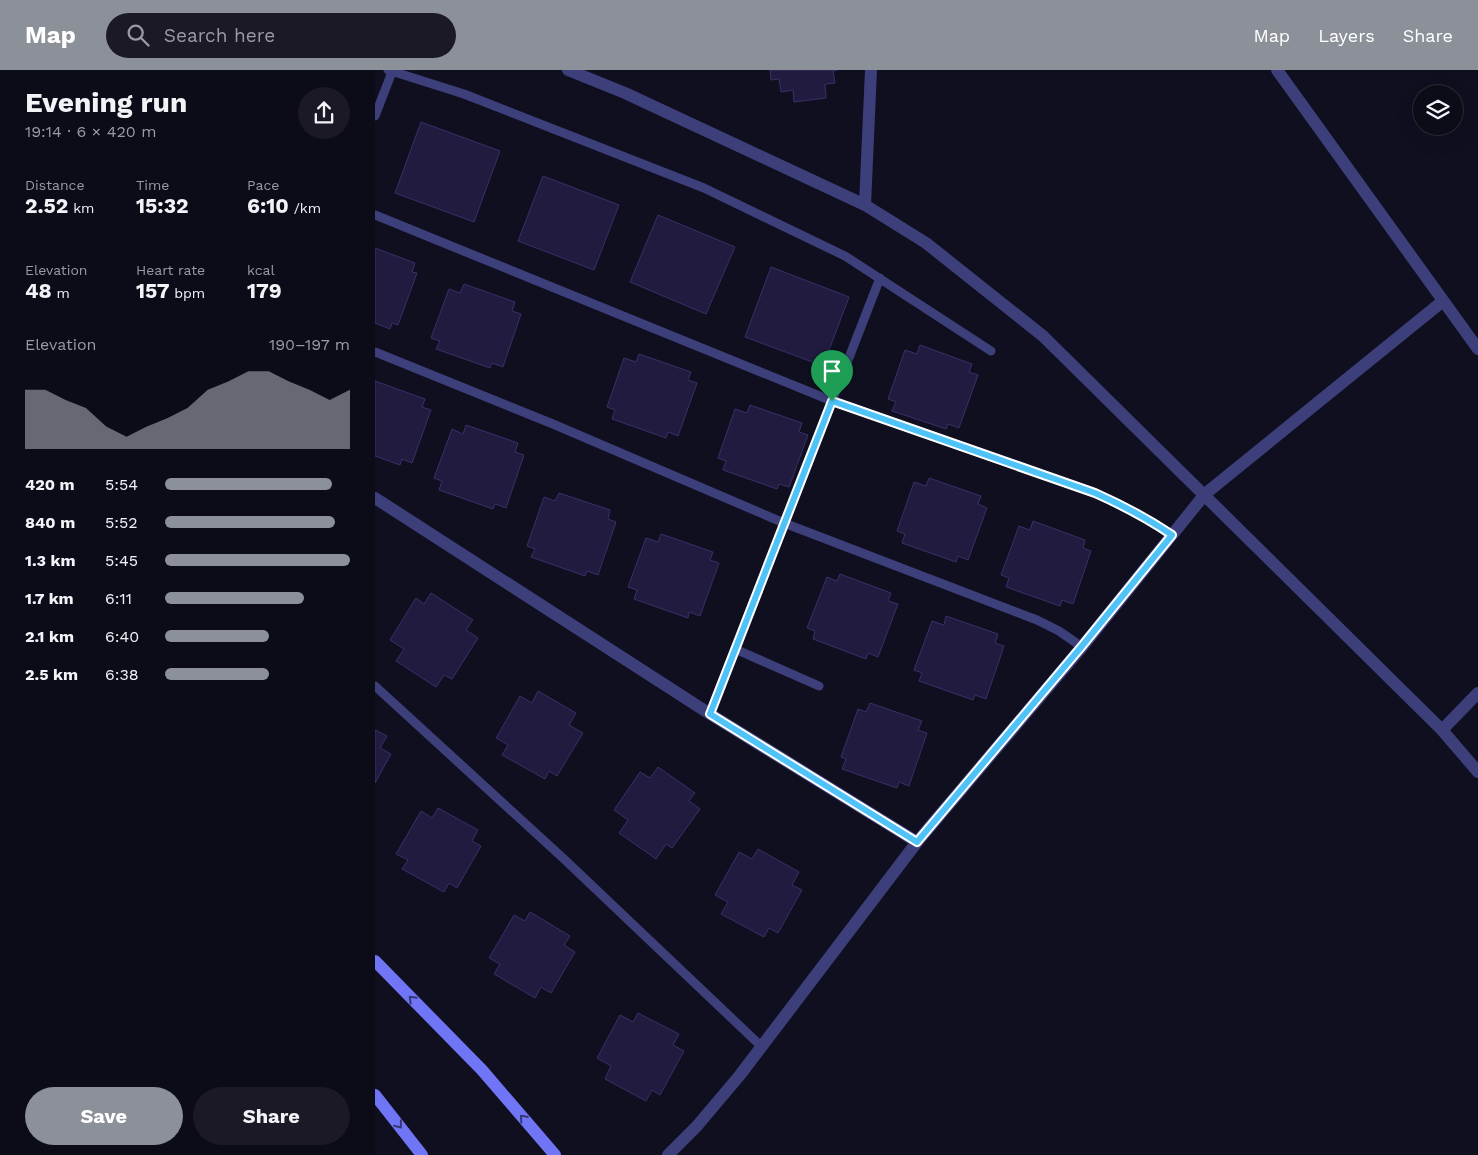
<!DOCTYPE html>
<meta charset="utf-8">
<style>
:root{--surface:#0c0b18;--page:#1a1925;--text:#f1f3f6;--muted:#9a9ba2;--line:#2c2b37;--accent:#8c9099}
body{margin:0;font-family:"Work Sans",sans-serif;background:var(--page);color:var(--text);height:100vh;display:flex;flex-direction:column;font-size:19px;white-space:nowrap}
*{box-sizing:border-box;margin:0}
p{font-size:16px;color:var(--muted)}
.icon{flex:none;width:28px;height:28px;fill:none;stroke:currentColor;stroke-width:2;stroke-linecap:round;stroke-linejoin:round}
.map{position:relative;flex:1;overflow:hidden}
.drawer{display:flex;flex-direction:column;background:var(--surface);width:375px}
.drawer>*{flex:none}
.controls{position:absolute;left:1038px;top:15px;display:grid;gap:10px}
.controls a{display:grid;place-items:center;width:50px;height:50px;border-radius:50%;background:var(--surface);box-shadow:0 5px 20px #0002,0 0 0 1px var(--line);font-size:25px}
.pin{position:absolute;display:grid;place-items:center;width:42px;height:42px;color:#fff;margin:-51px -21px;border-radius:50% 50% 50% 0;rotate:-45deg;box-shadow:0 0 5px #0007}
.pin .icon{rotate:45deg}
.round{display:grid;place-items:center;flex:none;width:52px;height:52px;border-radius:26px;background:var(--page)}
.head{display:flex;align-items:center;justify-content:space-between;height:85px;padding:0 25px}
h1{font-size:28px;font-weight:700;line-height:38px}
.metrics{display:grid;grid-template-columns:repeat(3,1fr);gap:8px;height:85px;padding:5px 25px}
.metrics div{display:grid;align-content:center}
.metrics b{font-size:21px;font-weight:700}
.metrics small{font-size:14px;font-weight:400}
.metrics p{font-size:14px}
.chart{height:140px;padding:10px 25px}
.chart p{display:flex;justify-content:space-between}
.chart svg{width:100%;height:90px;margin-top:5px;fill:var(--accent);opacity:.7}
.action{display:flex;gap:10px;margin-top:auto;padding:10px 25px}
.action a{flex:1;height:58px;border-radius:30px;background:var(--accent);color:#fff;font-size:20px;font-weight:700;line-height:58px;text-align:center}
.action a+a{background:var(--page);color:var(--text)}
ul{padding:0 25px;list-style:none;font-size:16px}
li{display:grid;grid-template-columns:80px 60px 1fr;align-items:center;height:38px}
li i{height:12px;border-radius:6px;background:var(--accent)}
header{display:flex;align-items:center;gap:30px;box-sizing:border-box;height:70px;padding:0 25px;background:var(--accent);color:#fff}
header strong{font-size:24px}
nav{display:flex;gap:28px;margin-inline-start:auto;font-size:18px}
.search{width:350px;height:45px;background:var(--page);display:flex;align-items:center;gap:12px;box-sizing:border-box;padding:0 18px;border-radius:28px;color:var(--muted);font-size:19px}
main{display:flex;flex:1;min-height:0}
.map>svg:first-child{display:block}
.building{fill:#211c3f;stroke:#373069}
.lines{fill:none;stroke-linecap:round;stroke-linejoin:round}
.lane{stroke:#3d3f7b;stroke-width:9}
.street{stroke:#3d3f7b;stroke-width:12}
.secondary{stroke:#6f75f4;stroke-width:12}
.oneway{stroke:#363875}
.route-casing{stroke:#fff;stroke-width:10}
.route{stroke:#4fc3f7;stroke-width:6}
</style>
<header>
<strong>Map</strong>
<div class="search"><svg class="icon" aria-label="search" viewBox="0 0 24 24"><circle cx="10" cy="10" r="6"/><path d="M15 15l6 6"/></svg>Search here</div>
<nav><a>Map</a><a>Layers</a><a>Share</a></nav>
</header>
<main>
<section class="drawer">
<div class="head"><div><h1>Evening run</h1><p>19:14 · 6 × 420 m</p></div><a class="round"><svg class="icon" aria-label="share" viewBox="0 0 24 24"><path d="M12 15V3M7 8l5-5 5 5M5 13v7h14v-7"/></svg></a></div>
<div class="metrics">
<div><p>Distance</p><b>2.52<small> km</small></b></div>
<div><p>Time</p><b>15:32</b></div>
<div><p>Pace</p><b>6:10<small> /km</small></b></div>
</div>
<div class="metrics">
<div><p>Elevation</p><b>48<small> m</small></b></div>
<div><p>Heart rate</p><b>157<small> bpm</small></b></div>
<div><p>kcal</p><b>179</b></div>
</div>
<div class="chart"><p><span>Elevation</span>190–197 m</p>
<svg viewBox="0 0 160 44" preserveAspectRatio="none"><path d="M0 44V15L10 15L20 20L30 24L40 33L50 38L60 33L70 29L80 24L90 15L100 11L110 6L120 6L130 11L140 15L150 20L160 15V44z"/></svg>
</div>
<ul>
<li><b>420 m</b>5:54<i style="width:90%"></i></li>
<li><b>840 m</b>5:52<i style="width:92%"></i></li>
<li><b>1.3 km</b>5:45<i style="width:100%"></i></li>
<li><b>1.7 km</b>6:11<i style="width:75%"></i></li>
<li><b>2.1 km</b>6:40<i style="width:56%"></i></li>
<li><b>2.5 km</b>6:38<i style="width:56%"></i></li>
</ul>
<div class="action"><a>Save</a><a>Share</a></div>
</section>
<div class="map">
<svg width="1103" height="1085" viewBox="0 0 1103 1085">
<rect width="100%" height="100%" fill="#100f20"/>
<path class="building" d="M395,0h67l-4,1 2,12 -10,1 1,14 -32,4 -1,-12 -12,2 -2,-13 -8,1z
M46,52l79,29 -26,71 -79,-29z
M168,106l76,29 -25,65 -76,-29z
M283,145l77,32 -29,67 -76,-32z
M0,178l40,15 -3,9 5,1 -19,52 -6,-2 -2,6 -15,-6z
M396,197l78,30 -26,69 -78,-29z
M89,214l51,18 -3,9 9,3 -18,53 -11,-4 -2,5 -54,-19 4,-8 -9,-3 18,-49 11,4z
M545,275l52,19 -3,8 9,3 -19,53 -11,-4 -2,5 -54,-18 4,-9 -8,-3 17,-49 12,4z
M264,284l52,18 -3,8 9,3 -19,53 -10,-4 -2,6 -54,-19 3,-9 -8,-3 17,-49 12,4z
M0,311l50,18 -3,8 9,3 -19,53 -10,-4 -2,6 -25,-9z
M375,335l52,18 -3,9 9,3 -19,52 -10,-3 -2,5 -54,-19 3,-9 -8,-3 17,-49 12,4z
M91,355l52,18 -3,9 9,3 -18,53 -11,-4 -2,5 -54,-19 3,-9 -8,-3 18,-49 11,5z
M554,408l52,18 -3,8 9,4 -19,52 -10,-4 -2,6 -54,-19 3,-9 -8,-3 17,-49 12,4z
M184,423l51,17 -2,9 8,3 -18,53 -11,-4 -2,5 -54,-19 4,-8 -8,-3 17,-49 11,4z
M658,451l52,19 -2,8 8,3 -18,53 -11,-4 -2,6 -54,-19 3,-9 -8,-3 18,-49 11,4z
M286,464l52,18 -3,8 9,3 -19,53 -11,-4 -1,6 -54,-19 3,-9 -9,-3 18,-49 12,4z
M465,504l51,19 -3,8 10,3 -20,53 -10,-4 -2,6 -53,-20 2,-8 -8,-3 20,-51 10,4z
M56,523l42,27 -7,10 12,8 -26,41 -8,-4 -8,12 -40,-26 8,-12 -14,-9 26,-42 8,6z
M571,546l52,18 -3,9 9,3 -18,53 -11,-4 -2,5 -54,-19 3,-8 -8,-3 18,-49 12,4z
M163,621l38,22 -7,12 14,8 -26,43 -8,-5 -4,8 -43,-24 6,-10 -12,-7 24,-42 12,7z
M495,633l52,18 -4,9 9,3 -18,53 -10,-4 -2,6 -55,-19 4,-10 -5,-2 17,-48 8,3z
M0,660l12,6 -7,12 11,6 -16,29z
M283,697l37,26 -6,8 11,8 -28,39 -6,-4 -10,15 -37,-26 9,-13 -14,-10 26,-38 10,6z
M63,738l40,22 -6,11 9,5 -24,42 -8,-5 -5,9 -42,-23 6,-9 -12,-6 25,-43 11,7z
M383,779l41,23 -7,13 10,5 -24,43 -9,-5 -5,9 -43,-23 7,-12 -13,-7 24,-43 13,7z
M155,842l40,24 -6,9 11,7 -24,41 -10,-6 -6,11 -41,-24 6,-10 -11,-6 25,-43 11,6z
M263,943l41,21 -6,11 11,6 -24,44 -8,-5 -6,11 -41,-22 6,-13 -14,-8 23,-43 13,7z"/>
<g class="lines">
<path class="lane" d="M13,0l76,24 240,94 141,68 146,95
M0,46l17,-44
M0,145l457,186 263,92c27,12 52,25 77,42
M0,282l178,72 231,99 253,97 22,11 23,16
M360,579l84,37
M0,616l189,173 198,188
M335,644l170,-436"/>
<path class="street" d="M193,0l57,23 240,112 61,38 117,93 399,394 36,42
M902,0l201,279
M490,135l6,-135
M0,428l335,216 207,128
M1067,660l36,-37
M293,1085l29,-29 43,-51 177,-233 165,-195 123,-153 238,-193"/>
<path class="secondary" d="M0,891l107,109 73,85
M0,1025l47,60"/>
</g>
<defs><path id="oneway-chevron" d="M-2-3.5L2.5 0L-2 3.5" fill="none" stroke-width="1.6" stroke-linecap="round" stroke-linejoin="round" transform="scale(1.25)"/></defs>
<g class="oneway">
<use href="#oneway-chevron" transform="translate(37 929) rotate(-135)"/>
<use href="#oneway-chevron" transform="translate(148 1048) rotate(-131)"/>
<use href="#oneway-chevron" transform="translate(24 1055) rotate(52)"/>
</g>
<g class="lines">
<defs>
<path id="route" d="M457,331l263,92c27,12 52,25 77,42l-90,111 -165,196 -207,-128z"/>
</defs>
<use href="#route" class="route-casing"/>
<use href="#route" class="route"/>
</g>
</svg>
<div class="controls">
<a><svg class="icon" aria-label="layers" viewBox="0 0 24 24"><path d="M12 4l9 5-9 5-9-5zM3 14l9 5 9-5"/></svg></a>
</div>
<div class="pin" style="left:457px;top:331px;background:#1e9e55"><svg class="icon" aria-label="arrive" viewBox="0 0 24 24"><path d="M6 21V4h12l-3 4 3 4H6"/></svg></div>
</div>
</main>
